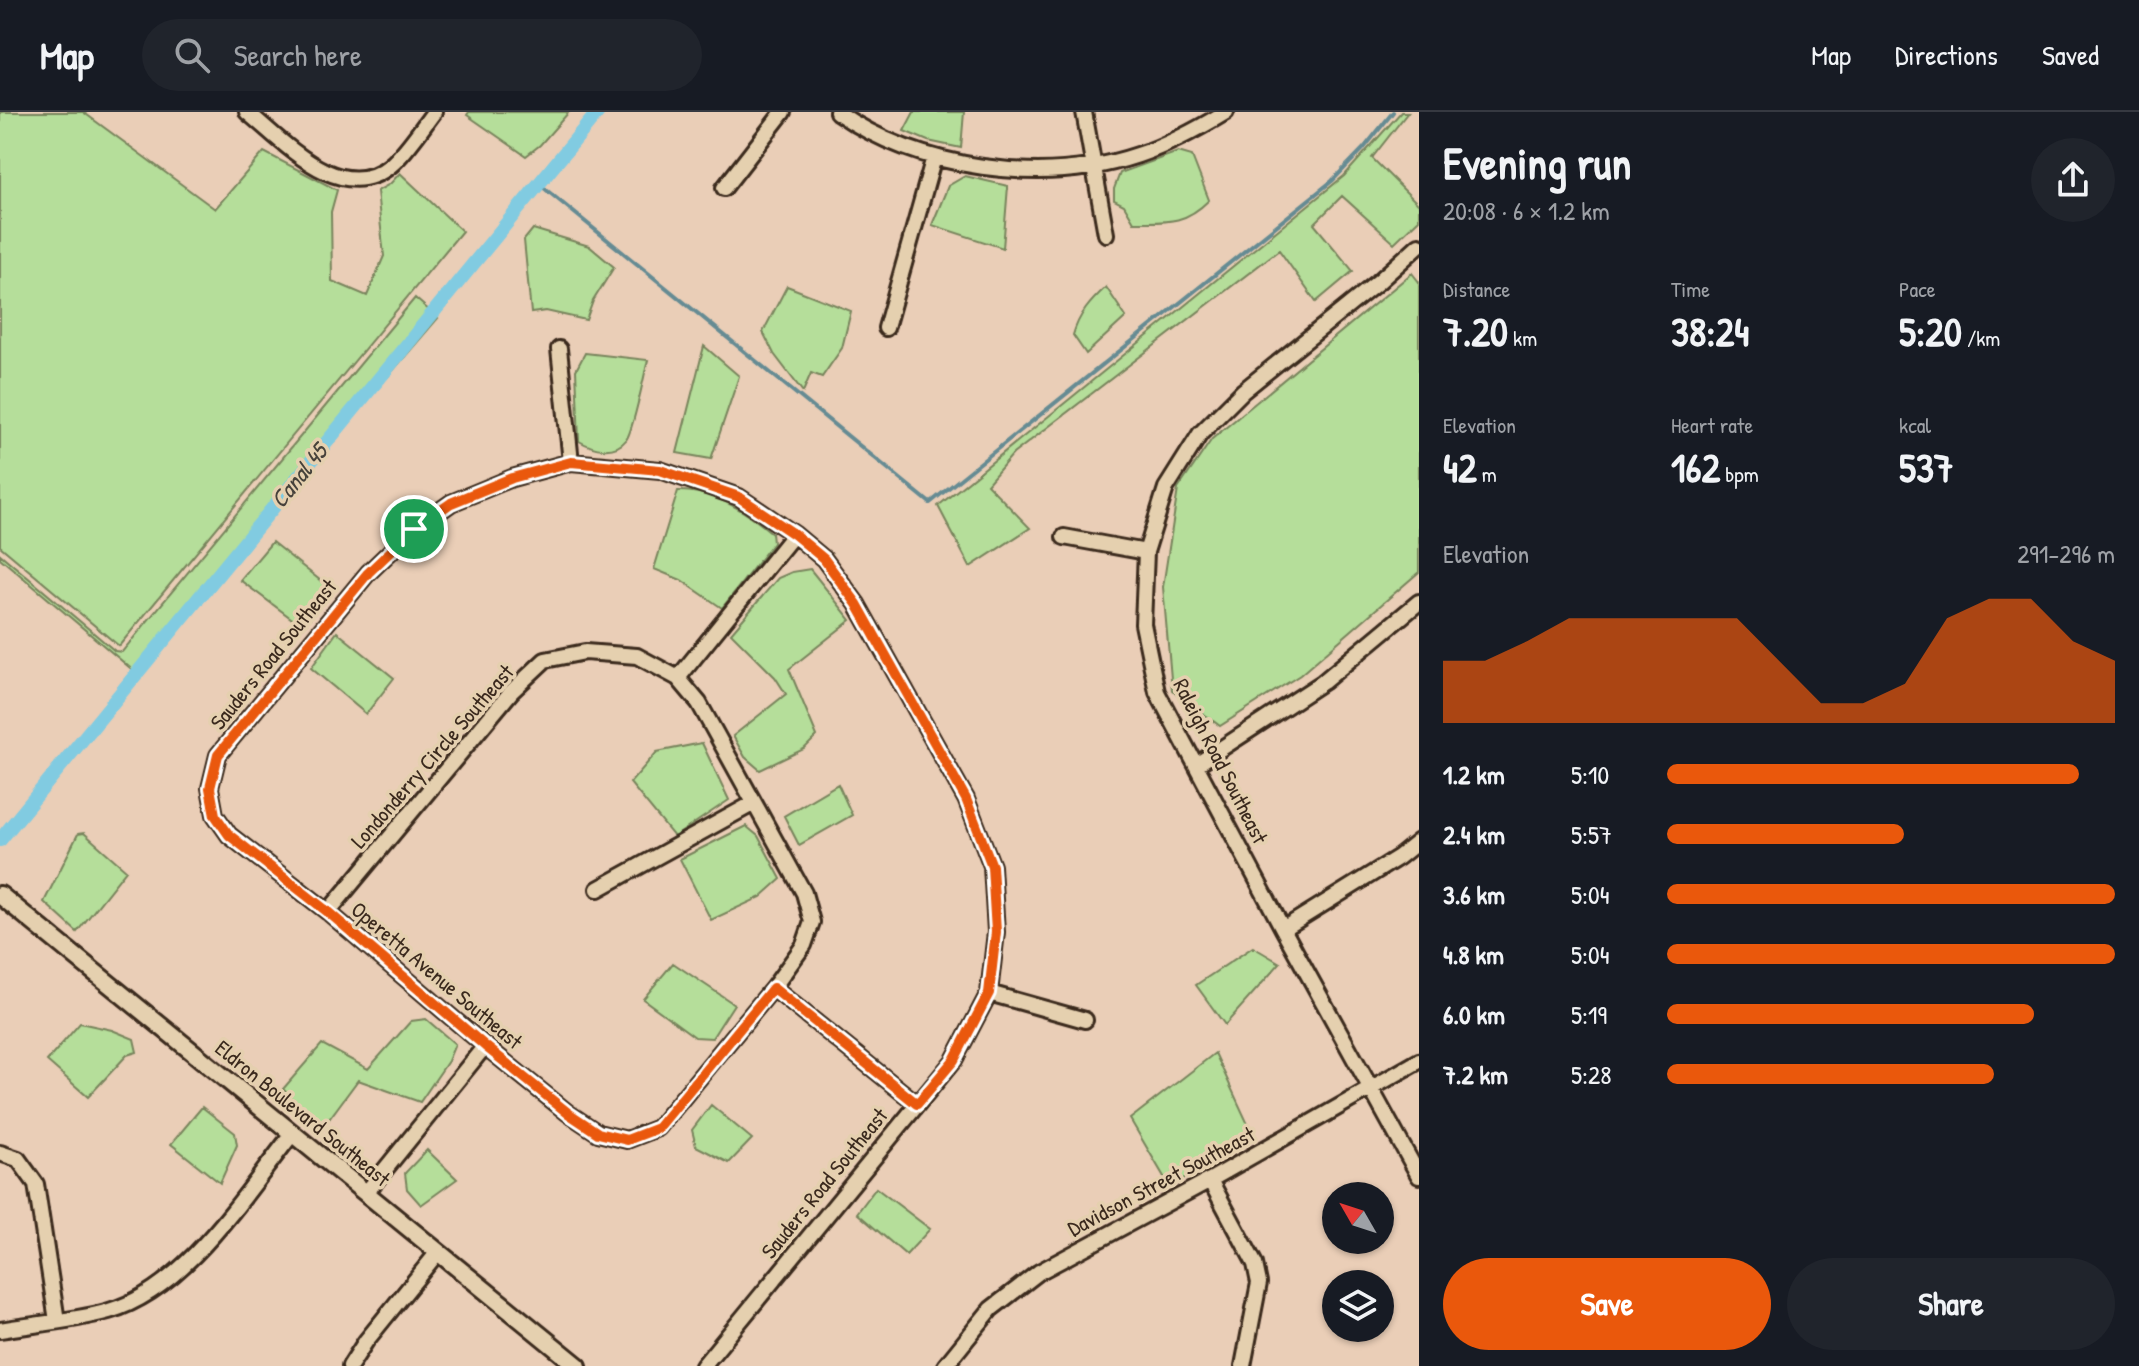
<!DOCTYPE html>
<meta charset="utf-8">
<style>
:root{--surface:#171b24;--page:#20242c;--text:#f1f3f6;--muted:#9ea1a6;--line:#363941;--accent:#ea580c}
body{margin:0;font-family:"Patrick Hand",sans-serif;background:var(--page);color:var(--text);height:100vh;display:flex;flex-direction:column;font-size:30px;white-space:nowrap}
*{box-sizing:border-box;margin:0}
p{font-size:26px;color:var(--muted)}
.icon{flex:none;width:44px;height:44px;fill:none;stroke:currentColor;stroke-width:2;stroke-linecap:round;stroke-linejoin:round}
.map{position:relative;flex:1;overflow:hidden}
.side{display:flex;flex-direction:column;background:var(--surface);width:720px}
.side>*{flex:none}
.needle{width:52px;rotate:309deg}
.buttons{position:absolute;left:1322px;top:1070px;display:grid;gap:16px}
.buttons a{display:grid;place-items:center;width:72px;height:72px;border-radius:50%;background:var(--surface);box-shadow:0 2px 6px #0004;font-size:40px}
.pin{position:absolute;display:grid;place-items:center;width:68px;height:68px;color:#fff;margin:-34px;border:4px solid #fff;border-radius:50%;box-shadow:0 2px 8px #0007}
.round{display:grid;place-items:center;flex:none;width:84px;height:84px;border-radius:42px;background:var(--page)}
.headline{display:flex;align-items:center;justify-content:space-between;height:136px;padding:0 24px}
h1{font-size:44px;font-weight:700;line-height:60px}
.stats{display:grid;grid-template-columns:repeat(3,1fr);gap:12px;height:136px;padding:8px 24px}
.stats div{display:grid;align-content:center}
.stats b{font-size:40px;font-weight:700}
.stats small{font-size:22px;font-weight:400}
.stats p{font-size:22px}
.chart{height:224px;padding:16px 24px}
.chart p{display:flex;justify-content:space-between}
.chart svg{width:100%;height:144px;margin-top:8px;fill:var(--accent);opacity:.7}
.action{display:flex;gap:16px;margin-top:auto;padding:16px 24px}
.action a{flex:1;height:92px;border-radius:48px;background:var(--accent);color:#fff;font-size:32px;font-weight:700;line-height:92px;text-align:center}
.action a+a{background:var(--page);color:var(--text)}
ul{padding:0 24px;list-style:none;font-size:26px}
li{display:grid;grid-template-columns:128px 96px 1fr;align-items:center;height:60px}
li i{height:20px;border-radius:10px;background:var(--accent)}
header{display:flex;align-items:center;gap:48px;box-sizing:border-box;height:112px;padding:0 40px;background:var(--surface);border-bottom:2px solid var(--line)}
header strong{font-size:38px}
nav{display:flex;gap:44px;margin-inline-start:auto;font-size:28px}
.search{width:560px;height:72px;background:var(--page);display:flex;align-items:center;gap:20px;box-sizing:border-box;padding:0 28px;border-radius:44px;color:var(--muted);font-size:30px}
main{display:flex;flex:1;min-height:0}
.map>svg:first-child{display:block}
.green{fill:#b5de9a;stroke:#78845c;stroke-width:2}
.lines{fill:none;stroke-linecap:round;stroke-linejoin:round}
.stream{stroke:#658b93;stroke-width:4}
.canal{stroke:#81cbe1;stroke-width:14}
.minor-casing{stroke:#3b2a1e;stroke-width:20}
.tertiary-casing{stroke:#3b2a1e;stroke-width:22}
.minor{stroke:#e5d0af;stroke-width:14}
.tertiary{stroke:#e5d0af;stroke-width:16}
.route-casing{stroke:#fff;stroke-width:16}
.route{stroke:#ea580c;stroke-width:10}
.labels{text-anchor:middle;stroke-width:7;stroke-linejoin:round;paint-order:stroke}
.street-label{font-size:22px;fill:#3b2a1e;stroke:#e5d0af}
.water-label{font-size:24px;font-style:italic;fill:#46423b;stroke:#e5d0af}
</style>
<header>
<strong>Map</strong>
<div class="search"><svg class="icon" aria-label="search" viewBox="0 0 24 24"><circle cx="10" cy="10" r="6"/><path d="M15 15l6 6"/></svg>Search here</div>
<nav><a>Map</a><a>Directions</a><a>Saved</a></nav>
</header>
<main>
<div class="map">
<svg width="1419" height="1254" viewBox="0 0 1419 1254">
<rect width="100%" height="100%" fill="#eaceb7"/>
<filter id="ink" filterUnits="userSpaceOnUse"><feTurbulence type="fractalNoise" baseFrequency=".0125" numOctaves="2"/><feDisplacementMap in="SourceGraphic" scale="16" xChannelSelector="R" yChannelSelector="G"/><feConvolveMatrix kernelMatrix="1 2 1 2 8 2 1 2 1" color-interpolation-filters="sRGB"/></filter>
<g filter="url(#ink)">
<path class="green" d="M0,0h83l132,97 49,-57 73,38 -6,22 1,69 35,15 17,-40 -7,-65 13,-7 10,-11 62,58 -343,415 -119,-100z
M469,0h100l-29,33 -14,11 -59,-41z
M914,0h50l-3,36 -33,-7 -24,-10z
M1401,0h7l-36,46 47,47v14l-25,24 -52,-47 -28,28 39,47 -37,31 -37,-52 -266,204 -26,30 43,44 -60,39 -32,-61 406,-330z
M1178,40l14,4 17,44c-25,25 -43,22 -75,22l-10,-17 -10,-5v-11l6,-16z
M965,64l43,10 -5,62 -71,-23 16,-39z
M533,117l56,17 25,21 -21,34 -7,19 -40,-9 -15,2 -7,-73z
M1412,161l7,9v290l-119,103 -80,51 -48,-36 -9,-103 15,-98 34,-50z
M787,174l64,25 -9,37 -20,29 -11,-4 -8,19 -29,-38 -11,-22z
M1106,175l20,30 -40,37 -13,-19c6,-21 17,-33 33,-48z
M415,186l23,20 -303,354 -135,-114v-4l115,97 7,1z
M704,234l35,30 -28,83 -34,-6z
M585,241l63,7c-4,15 -15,72 -22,80 -12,15 -33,9 -47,1l-3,-71z
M678,379c35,-1 68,20 94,42l1,10 -51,65 -41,-28 -27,-11z
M272,430l59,47 -28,38 -63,-47z
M810,457l41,51 -62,49 28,67 -13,13 -44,21 -15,-13 -12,-21 53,-42 -11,-17 -44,-44 47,-55 14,-6z
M337,520l57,46 -28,36 -55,-46z
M702,631l27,57 -55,37 -44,-54 27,-31z
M838,672l14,31 -53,30 -15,-29z
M746,714l12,10 23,43 -20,18 -50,23 -31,-61z
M84,721l42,37 -49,62 -33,-30 34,-68z
M1253,835l27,16 -55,62 -29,-40z
M673,851l61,41 -22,34 -17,-1 -52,-38z
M426,907l29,25 -7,17 -28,41 -62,-22 -37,50 -38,-41 39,-45 46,25 43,-48z
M80,911l32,7 22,9 3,13 -10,3 -39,42 -41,-36z
M1215,941l38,82 -83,52 -40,-68z
M711,993l41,34 -23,24 -33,-17 -4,-16z
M202,995l33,26 2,12 -17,38 -49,-39z
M427,1038l30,29 -36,26 -14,-16 -2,-16z
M876,1076l54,41 -24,26 -49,-42z"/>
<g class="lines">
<path class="stream" d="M539,72l391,319 402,-322 32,-33 29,-36"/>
<path class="canal" d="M0,728l598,-728"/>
<defs>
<path id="minor" d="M247,0c37,30 94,95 144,53 16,-14 30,-36 43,-53
M837,0c82,57 206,75 301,43 31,-10 60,-26 88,-43
M1084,0l22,122
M724,76l59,-76
M1419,133l-41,37 -135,109 -43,43 -34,54 -20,64 -3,72 14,68 126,237 136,247
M886,216l48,-171
M559,237l12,113
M1064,425l82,15
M678,566l116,-144
M1196,653l127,-83 96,-80
M598,777l156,-86
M328,800l183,-220 34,-32 40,-8 52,4 41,22 21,25 105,190 8,29 -8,23 -31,43 -115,140 -31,12 -29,-7 -30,-20 -83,-67 -157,-134 -99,-77 -14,-20 -5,-27 8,-33 150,-182 46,-44 37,-26 61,-25 59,-16 89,8 79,27 55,37 30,25 33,45 109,195 26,67 4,66 -7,61 -35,67 -251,306
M1283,817l116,-72 20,-16
M773,876l144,116
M989,881l96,27
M0,1041l18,6 18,25 21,137
M1210,1068l45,84 4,19 -16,83
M366,1081l119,-147
M0,1218c36,-6 74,-9 109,-19 77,-22 136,-118 184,-178
M350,1254l16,-25 72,-89
M945,1254l46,-57 48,-37 171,-92 209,-119"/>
<path id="tertiary" d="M0,783l578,471"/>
</defs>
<use href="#minor" class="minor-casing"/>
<use href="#tertiary" class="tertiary-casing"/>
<use href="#minor" class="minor"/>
<use href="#tertiary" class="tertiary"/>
</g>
</g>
<g class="lines" filter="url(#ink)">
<defs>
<path id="route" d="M571,350l89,8 79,27 55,37 30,25 33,45 109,195 26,67 4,66 -7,61 -35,67 -37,44 -144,-116 -115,140 -31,12 -29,-7 -30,-20 -83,-67 -157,-134 -99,-77 -14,-20 -5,-27 8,-33 150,-182 46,-44 37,-26 61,-25z"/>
</defs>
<use href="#route" class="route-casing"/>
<use href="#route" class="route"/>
</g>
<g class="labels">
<g class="street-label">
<text transform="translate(273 542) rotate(-51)" y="8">Sauders Road Southeast</text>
<text transform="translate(432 644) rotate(-49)" y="8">Londonderry Circle Southeast</text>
<text transform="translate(1221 649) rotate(63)" y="8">Raleigh Road Southeast</text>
<text transform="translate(437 863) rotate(40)" y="8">Operetta Avenue Southeast</text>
<text transform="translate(303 1001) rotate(39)" y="8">Eldron Boulevard Southeast</text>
<text transform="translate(1161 1069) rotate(-28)" y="8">Davidson Street Southeast</text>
<text transform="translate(824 1071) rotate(-51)" y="8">Sauders Road Southeast</text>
</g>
<g class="water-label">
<text transform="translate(299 364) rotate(-51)" y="8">Canal 45</text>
</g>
</g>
</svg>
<div class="buttons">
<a><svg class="needle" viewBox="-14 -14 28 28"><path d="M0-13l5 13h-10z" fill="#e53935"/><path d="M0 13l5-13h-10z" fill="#9ea1a6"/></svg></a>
<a><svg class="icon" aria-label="layers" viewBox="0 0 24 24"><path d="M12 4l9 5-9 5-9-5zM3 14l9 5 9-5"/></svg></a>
</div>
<div class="pin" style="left:414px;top:417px;background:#1e9e55"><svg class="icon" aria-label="arrive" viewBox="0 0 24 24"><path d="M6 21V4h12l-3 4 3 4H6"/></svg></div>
</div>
<section class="side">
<div class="headline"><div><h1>Evening run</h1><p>20:08 · 6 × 1.2 km</p></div><a class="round"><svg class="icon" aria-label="share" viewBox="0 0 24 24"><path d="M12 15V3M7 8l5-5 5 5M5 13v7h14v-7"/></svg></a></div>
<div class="stats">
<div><p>Distance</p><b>7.20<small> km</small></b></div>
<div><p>Time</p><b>38:24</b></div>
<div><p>Pace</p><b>5:20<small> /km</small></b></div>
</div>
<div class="stats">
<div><p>Elevation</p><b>42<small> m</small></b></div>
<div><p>Heart rate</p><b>162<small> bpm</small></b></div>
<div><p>kcal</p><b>537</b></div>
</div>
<div class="chart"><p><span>Elevation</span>291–296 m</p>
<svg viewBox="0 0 160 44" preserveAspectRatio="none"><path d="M0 44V25L10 25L20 19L30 12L40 12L50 12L60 12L70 12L80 25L90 38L100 38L110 32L120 12L130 6L140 6L150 19L160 25V44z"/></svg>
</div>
<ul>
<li><b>1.2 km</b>5:10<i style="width:92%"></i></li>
<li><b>2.4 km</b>5:57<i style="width:53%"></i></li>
<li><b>3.6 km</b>5:04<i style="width:100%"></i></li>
<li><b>4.8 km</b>5:04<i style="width:100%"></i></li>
<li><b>6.0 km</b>5:19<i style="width:82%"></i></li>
<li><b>7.2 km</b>5:28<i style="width:73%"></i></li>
</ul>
<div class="action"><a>Save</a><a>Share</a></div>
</section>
</main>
